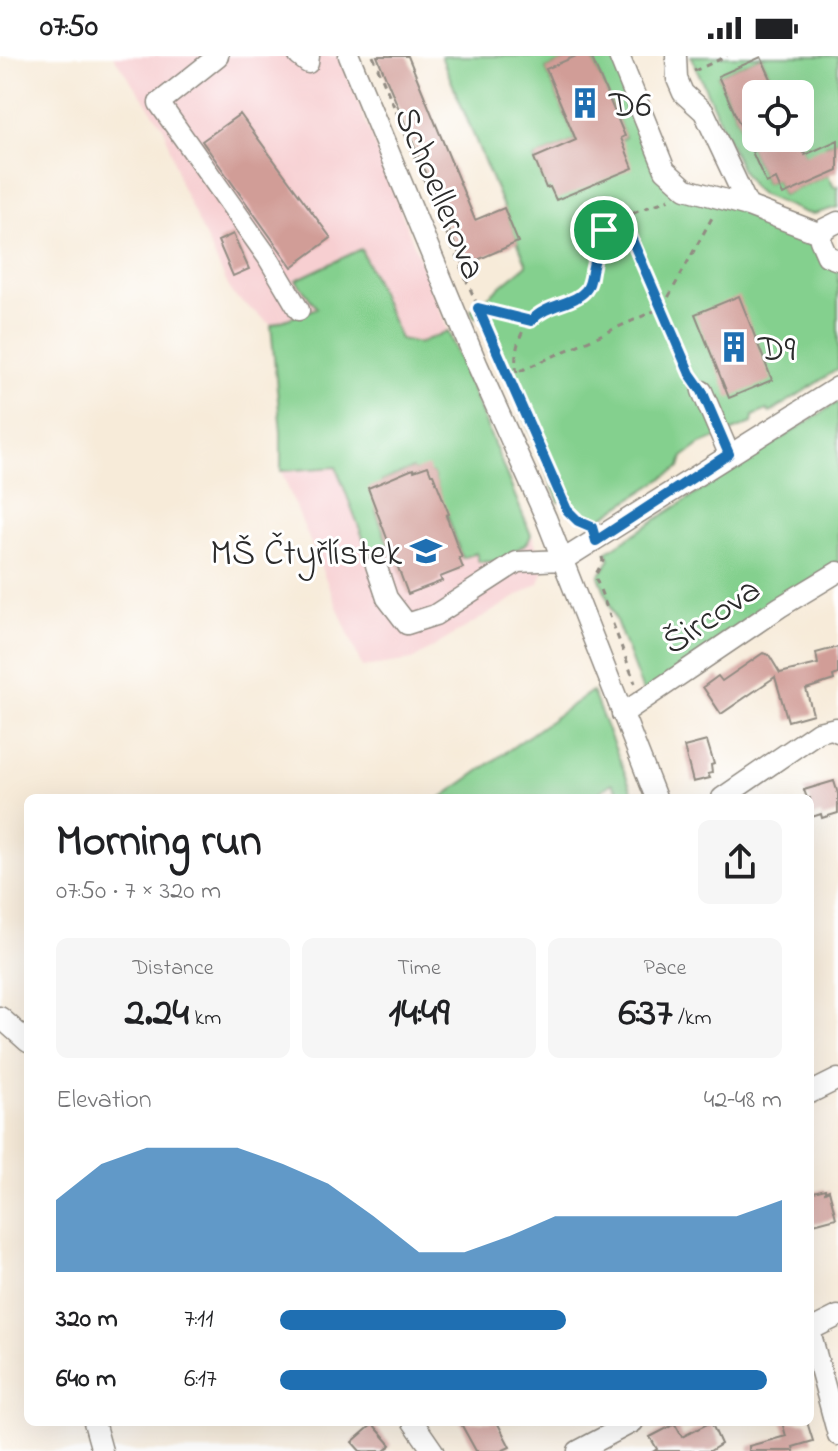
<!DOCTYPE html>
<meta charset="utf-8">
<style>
:root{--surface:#fff;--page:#f6f6f6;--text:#202124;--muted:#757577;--accent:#1f6fb2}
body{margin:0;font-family:"Indie Flower",sans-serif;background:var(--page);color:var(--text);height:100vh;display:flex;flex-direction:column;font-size:30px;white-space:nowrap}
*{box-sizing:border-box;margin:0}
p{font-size:26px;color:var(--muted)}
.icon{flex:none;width:44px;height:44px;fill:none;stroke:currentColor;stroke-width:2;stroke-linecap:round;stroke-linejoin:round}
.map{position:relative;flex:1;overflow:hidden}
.side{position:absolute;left:24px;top:738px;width:790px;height:632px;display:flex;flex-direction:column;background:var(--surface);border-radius:12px;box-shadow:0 8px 32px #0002}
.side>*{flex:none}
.buttons{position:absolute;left:742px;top:24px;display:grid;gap:16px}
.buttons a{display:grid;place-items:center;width:72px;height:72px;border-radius:12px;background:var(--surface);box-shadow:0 8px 32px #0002;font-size:40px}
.pin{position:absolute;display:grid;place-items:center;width:68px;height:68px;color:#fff;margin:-34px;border:4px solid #fff;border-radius:50%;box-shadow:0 2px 8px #0007}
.round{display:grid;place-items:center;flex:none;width:84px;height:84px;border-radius:12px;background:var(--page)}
.summary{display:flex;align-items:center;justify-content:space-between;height:136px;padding:0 32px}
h1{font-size:44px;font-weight:700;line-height:60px}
.stats{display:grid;grid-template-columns:repeat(3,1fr);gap:12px;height:136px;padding:8px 32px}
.stats div{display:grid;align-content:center;border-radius:12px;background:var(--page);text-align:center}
.stats b{font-size:40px;font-weight:700}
.stats small{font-size:22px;font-weight:400}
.stats p{font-size:22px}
.chart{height:224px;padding:16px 32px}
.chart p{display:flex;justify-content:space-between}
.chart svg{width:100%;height:144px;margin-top:8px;fill:var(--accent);opacity:.7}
ul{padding:0 32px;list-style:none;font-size:26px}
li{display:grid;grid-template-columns:128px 96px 1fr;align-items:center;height:60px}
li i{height:20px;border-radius:10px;background:var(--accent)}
.status{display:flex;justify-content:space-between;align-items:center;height:56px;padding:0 40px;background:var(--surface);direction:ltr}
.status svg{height:22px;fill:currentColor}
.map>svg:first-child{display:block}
.built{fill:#f7cfd1}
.green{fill:#84d08e;stroke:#587e5c;stroke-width:2}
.building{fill:#d19d97}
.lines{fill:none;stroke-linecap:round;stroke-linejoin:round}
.minor-casing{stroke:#918b82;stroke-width:23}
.path{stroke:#918b82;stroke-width:3;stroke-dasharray:6 6;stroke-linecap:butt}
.minor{stroke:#fff;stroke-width:20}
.route-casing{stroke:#fff;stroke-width:16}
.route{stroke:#1f6fb2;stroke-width:10}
.labels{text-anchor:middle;stroke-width:6;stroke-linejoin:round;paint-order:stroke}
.poi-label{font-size:36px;fill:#2b2b2b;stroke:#fff;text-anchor:start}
.street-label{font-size:36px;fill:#2b2b2b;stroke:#fff}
</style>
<div class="status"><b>07:50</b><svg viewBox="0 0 49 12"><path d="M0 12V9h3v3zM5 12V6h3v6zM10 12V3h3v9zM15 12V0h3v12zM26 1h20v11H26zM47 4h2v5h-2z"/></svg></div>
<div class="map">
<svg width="838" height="1395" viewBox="0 0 838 1395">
<rect width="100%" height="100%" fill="#fff"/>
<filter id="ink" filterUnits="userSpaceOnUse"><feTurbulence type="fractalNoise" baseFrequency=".0125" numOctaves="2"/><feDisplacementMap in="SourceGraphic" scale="16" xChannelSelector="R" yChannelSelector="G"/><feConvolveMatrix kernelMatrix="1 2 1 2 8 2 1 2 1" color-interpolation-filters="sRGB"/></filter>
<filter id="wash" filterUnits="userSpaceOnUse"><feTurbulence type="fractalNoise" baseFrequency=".006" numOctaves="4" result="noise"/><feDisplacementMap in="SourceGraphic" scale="32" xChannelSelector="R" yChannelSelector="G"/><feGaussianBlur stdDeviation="1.8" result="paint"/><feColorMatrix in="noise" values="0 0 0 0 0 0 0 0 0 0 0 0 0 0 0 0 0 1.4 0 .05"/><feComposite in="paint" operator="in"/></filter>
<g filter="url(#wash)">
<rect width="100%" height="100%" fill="#f7ebd9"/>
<path class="built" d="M113,0h227l108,275 -29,12 -19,-4 -103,-59 20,28 -46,17 -39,-31 -52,-111 -16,-55z
M479,349l66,163 -6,15 -127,77 -50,7 -81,-196 55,-5z"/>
<path class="green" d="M441,0h135l-30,13 30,71 -42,18 13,30 78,-51 -34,-81h24l50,117 143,65 14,23 16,9v99l-68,44 -3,-3 -14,6 -1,7 -51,21 -18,13 -3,10 -82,53c-15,5 -24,-9 -32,-21l-7,3 -76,-187 -8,2 -4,-7 56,-45z
M691,0h147v84l-12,5 3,8 -21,10 -11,-25h3v-44h-22l-17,-37 -43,19 48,107 10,-4 7,16 45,-20 6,12 4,-1v21l-24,7 -8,-1 -44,-18 -9,-8 -11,-16z
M361,193l39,90 19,4 29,-12 83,204 -3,7 -28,19 -21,1 -3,-9 -14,5 -29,-84 -19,-3 -2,-2 -30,12 -6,30 15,42 -19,8 -36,-94 -55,4v-39l-10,-107 46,-17 -21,-28z
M838,346v160l-194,132 -45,-118 11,-17 -4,-7z
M592,635l43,107h-11l-12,-15 -21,15h-150z"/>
<g id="blocks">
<path class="building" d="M377,0h31l67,164 29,-12 14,34 -54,24z
M576,0h15l34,80 -4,2 12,30 -77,32 -6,-13 -4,1 -12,-30 42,-18 -30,-71z
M761,1l17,37h-22v44h41l8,17 33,-15v31l-55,24 -7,-16 -10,4 -48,-107z
M240,58l91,124 -39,29 -90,-126z
M233,178l16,35 -16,7 -15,-35z
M739,240l33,84 -43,18 -34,-84z
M428,410l3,8h2l16,40 -3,1 16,43h-3l4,10 -23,9 2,4 -34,13 -40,-106 45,-19 1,2z
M838,591v27l-5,2 1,4 -28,9 7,25 -25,7 -13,-44 -54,37 -18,-27 15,-11 4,5 41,-28 6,2 11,18 38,-9 -2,-11z
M707,685l7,23 -3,1 1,8 -4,1 2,4 -17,4 -9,-35z
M834,725l4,13v19l-16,5 -1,-4 -9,3 -2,-19h-3l-3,-8z
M825,1133v3l4,-2 7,28 -26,7v-32z
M460,1366h37l13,25 -9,4h-25z
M711,1366l10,22 -11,7h-56l3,-2 -7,-12 25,-13 7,13z
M782,1366h25l6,19 -20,6 1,4h-45v-5l37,-10z
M373,1368l18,21 -7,6h-24l-8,-9z"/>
</g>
</g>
<g filter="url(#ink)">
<use href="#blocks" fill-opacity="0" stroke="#918b82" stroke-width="2"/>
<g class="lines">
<defs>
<path id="minor" d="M218,0l-59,47 108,153 32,54
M299,0l9,7 1,-7
M349,0l128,308 69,154 110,280
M619,0l46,114 21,19 62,17 73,28
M676,0l1,23 6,14 21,19 44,94
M838,166l-14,7 -4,11 7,16 11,4
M702,335l27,63
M376,509l11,33 20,26 28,-9 82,-53 46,-2 275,-173
M622,658l158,-107 58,-35
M722,742l96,-66 18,-4 2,4
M0,961l28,25
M810,1037l28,-14
M810,1274l28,-14
M810,1275l28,104
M94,1366l8,29
M413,1366l20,29
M578,1395l55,-29"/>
</defs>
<use href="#minor" class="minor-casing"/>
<path class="path" d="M373,0l89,214 95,217 10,23 17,14
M694,15l33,-15
M623,163l68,157
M478,252l51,12
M517,317c-5,-24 5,-52 27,-64 13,-7 30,-7 40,-17 9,-9 9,-24 11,-35 7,-39 42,-44 74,-58
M509,320l154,-69 50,-91
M602,501l1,4 -8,15 40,107"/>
<use href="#minor" class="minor"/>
</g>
</g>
<g class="lines" filter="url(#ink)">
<defs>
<path id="route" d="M623,163l67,155 12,17 27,63 -133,87 -4,-14 -14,-6 -11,-11 -89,-202 53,13c16,-18 43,-16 55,-31 4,-5 5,-12 6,-19 6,-27 7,-37 31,-52z"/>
</defs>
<use href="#route" class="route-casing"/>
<use href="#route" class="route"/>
</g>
<defs>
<symbol id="building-bare" viewBox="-9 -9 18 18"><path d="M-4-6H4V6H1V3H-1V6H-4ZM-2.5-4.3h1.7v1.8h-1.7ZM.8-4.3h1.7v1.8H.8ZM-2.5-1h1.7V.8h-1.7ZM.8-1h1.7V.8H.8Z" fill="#1f6fb2" stroke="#fff" stroke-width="2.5" paint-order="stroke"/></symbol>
<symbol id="school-bare" viewBox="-9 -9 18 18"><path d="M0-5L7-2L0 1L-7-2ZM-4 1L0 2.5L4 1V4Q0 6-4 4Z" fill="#1f6fb2" stroke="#fff" stroke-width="2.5" paint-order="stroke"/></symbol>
</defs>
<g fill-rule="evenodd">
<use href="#building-bare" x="563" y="25" width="44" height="44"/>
<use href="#building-bare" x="712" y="269" width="44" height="44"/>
<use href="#school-bare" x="404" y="473" width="44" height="44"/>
</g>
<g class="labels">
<g class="poi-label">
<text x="609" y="60">D6</text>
<text x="758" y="304">D9</text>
<text x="402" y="508" text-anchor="end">MŠ Čtyřlístek</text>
</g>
<g class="street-label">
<text transform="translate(442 136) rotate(67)" y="13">Schoellerova</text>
<text transform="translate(710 558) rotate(-34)" y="13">Šircova</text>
</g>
</g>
</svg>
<div class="buttons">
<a><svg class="icon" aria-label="locate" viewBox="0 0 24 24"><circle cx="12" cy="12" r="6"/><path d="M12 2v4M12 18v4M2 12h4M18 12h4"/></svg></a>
</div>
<div class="pin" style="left:604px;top:174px;background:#1e9e55"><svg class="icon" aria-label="arrive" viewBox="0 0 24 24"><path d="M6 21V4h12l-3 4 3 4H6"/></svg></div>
<section class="side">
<div class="summary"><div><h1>Morning run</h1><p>07:50 · 7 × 320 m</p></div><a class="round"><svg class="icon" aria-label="share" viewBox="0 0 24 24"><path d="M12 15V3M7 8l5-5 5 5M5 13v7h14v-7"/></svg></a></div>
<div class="stats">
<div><p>Distance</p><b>2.24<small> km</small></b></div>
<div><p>Time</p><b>14:49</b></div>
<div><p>Pace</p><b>6:37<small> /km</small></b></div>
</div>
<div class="chart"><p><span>Elevation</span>42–48 m</p>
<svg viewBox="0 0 160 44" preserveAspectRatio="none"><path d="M0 44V22L10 11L20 6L30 6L40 6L50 11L60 17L70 27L80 38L90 38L100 33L110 27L120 27L130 27L140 27L150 27L160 22V44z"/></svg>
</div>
<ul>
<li><b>320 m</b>7:11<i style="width:57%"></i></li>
<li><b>640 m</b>6:17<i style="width:97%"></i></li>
</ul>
</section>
</div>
